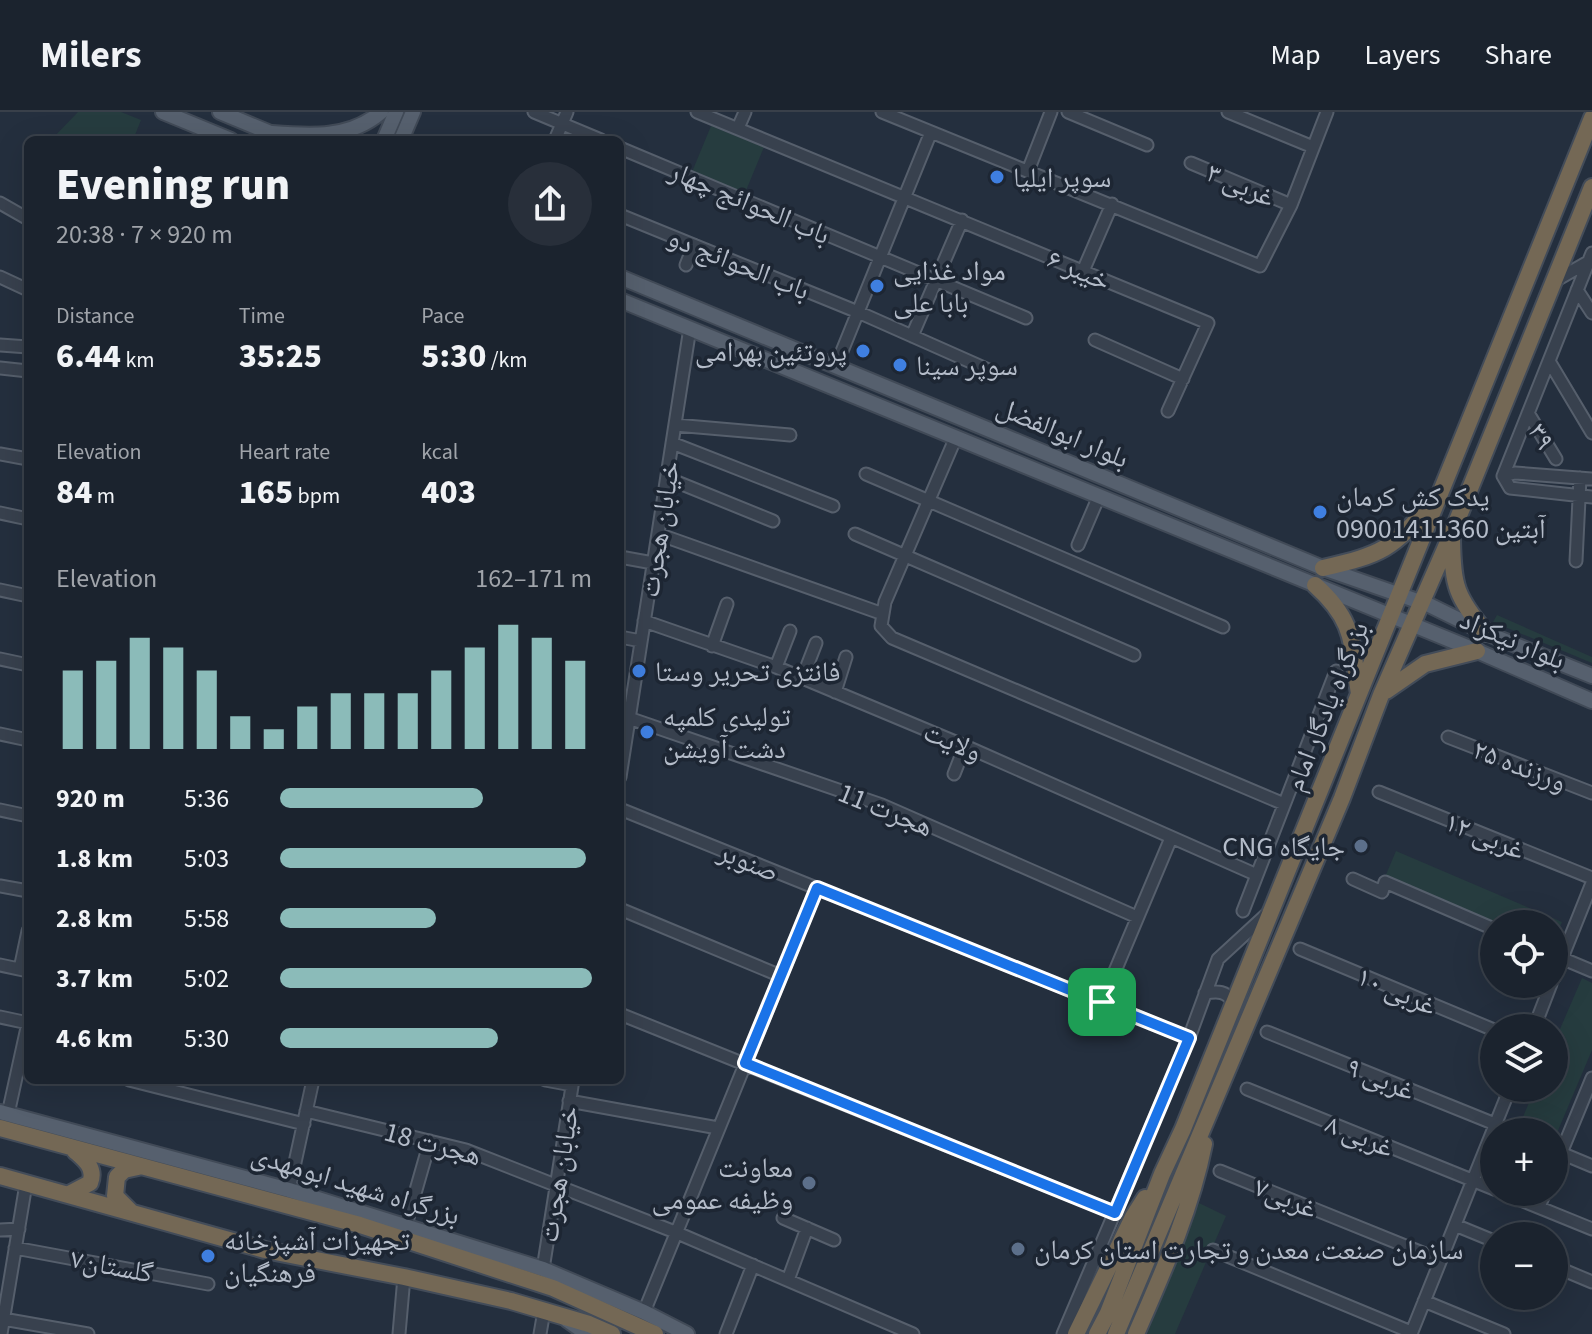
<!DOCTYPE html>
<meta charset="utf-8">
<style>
:root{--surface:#1b232e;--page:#282f3a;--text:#f1f3f6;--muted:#a0a4aa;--line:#39404a;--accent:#8bbbb9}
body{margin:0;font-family:"Source Sans 3","Noto Naskh Arabic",sans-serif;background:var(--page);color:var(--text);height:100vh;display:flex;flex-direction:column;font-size:30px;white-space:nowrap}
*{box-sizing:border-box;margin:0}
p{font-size:26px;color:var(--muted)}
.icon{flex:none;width:44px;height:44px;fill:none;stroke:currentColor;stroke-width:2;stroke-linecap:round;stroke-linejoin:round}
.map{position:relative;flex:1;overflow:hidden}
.sheet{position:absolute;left:24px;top:24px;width:600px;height:948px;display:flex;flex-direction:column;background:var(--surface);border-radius:12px;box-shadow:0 8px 32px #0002,0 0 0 2px var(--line)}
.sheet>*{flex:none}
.fabs{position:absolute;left:1480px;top:798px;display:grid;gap:16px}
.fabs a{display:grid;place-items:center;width:88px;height:88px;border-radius:50%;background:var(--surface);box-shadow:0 8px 32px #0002,0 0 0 2px var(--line);font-size:40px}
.pin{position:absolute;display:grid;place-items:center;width:68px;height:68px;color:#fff;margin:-34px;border-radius:16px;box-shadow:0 4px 12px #0006}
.round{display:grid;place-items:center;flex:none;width:84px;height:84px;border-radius:42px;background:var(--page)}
.summary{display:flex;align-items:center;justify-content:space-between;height:136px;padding:0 32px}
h1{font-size:44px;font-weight:800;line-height:60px}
.stats{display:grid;grid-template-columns:repeat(3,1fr);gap:12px;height:136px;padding:8px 32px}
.stats div{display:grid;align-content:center}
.stats b{font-size:34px;font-weight:800}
.stats small{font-size:22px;font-weight:400}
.stats p{font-size:22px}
.chart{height:224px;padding:16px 32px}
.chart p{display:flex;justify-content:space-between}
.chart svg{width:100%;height:144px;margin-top:8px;stroke:var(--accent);stroke-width:6}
ul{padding:0 32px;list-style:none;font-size:26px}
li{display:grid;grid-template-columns:128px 96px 1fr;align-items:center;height:60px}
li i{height:20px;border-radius:10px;background:var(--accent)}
header{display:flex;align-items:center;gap:48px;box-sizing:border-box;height:112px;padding:0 40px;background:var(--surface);border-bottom:2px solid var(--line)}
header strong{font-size:38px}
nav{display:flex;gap:44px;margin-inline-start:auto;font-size:28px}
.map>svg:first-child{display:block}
.green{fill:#263c3f}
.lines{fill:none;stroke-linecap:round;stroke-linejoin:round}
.minor-casing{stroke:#565f6c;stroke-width:15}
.major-casing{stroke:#414a57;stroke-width:18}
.highway-casing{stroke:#434c59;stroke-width:20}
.minor{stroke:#38414e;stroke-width:11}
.major{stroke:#56606e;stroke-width:14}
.highway{stroke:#746855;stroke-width:16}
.route-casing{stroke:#fff;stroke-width:16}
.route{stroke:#1a73e8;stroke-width:10}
.shop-dot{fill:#3f7fe0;stroke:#1d2633;stroke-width:3}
.service-dot{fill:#5c6f8a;stroke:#1d2633;stroke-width:3}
.labels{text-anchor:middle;stroke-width:7;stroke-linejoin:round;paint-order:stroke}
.poi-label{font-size:28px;fill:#b4bcc9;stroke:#1d2633;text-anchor:start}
.street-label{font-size:28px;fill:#b4bcc9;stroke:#1d2633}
</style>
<header>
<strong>Milers</strong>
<nav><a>Map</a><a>Layers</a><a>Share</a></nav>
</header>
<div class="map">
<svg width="1592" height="1222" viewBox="0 0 1592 1222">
<rect width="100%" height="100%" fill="#242f3e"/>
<path class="green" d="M78,0h43l20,8 -8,20h-82z
M711,14l53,21 -19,46 -53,-21z
M1497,503l95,42v6l-99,-41z
M1396,739l166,71 -8,19v-17h-59l-110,-47z
M1582,866l10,5v67l-38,90v-8h-29l-7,-3 17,-41h19v-45z
M1199,1091l27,13 -51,118h-28z"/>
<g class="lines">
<defs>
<path id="minor" d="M534,0l67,28
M697,0l511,211 -40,88
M882,0l378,154 31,-61 36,-93
M1068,0l79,33
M1228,0l85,35
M738,16l7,-16
M555,28l12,-28
M620,36l406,170
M1191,51l100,42
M1028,59l23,-59
M0,91l28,16
M620,103l238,97 133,59
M686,153l8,-20
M1083,159l29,-67
M0,165l28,13
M1553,170l35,-20
M1577,178l15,23
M912,224l50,-116
M1095,228l88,39
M0,233l28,2
M1549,249l43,72
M836,254l95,-234
M0,256l28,3
M1528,301l28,46
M675,313l115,10
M956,325l-71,165 -4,24 11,12 392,166
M672,331l161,63
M0,342l28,5
M866,362l357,153
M1503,364l89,-223
M1503,364l7,12 82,9
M1503,364l12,-3 77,6
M667,366l106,43
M0,401l28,6
M658,422l225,80
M855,422l279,121
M1078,433l21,-49
M620,445l33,6
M1576,449l4,-83
M0,478l28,6
M644,509l132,46 189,79 292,129
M620,525l21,4
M712,534l15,-42
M0,547l28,6
M776,555l14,-36
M802,567l14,-36
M835,580l11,-35
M620,603l262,90 255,112
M0,622l28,6
M1448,625l144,56
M954,662l11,-28
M620,665l70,-449
M1379,680l213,86
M620,697l569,229
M0,698l28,6
M1353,767l29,13 3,-10 109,47
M0,774l28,5
M620,797l161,67
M1243,799l93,-240
M1300,837l194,81
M1554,843l38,16
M0,853l28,6
M20,857l8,-38
M1554,866l38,-95
M1205,881c14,-2 20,-2 29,9
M1102,890l69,-164
M620,902l495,199
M0,905l28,6 -20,91
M1534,916l17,-44
M1267,920l228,92
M129,968l175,44
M545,968l27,5
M1247,977l247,100
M569,989l149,27
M306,999l160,39 209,82 238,102
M1561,1041l31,13
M1554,1058l38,-92
M1220,1059l220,89
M289,1078l24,-110
M1501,1080l91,37
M1539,1095l6,-15
M783,1106l51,22
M406,1113l24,-84
M1455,1113l39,16
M0,1118l19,-1
M15,1136l193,36
M1213,1138l198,82
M1554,1154l38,16
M543,1157l30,-189
M788,1168l19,-52
M1424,1189l80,33
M644,1200l173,-424
M3,1207l85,15
M1,1222l25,-150
M399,1222l5,-57
M540,1222l4,-23
M726,1222l27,-69
M1063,1222l126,-296 29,-79 50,-46
M1411,1222l99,-246"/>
<path id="major" d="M163,0l68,28
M220,0l60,25
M272,21c38,3 78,6 109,-21
M384,28l12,-28
M401,28l12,-28
M620,165l703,291 106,37 57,28 106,43
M620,188l857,351 115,50
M0,1000l289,78 254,79 101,43 43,22
M567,1208l20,14"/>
<path id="highway" d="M1452,428c1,48 4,55 34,93
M1323,456c60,-14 68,-18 108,-64
M1315,473c41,37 36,58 44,109
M1386,579l39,-27 52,-13
M0,1016l360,97 193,63 102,46
M0,1064l265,74 139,27 107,24 78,23 23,10
M69,1082l21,-11c6,-15 -5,-23 -15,-32
M130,1099l-15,-15 2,-19 7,-7 14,-3
M1076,1222l57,-117 12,-19
M1097,1222l11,-21 54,-139 21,-45 409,-1011
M1116,1222l226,-536 39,-103 71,-162 140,-346
M1136,1222c27,-62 55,-124 68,-190"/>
</defs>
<use href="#minor" class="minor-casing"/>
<use href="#major" class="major-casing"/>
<use href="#highway" class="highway-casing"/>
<use href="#minor" class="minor"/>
<use href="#major" class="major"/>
<use href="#highway" class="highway"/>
</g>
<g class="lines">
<defs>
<path id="route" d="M817,776l372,150 -74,175 -370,-150z"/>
</defs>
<use href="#route" class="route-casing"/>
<use href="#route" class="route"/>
</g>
<g class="shop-dot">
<circle cx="997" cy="65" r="8"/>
<circle cx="877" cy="174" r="8"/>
<circle cx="863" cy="239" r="8"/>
<circle cx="900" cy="253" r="8"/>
<circle cx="1320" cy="400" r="8"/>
<circle cx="639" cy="559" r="8"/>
<circle cx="647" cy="620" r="8"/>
<circle cx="208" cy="1144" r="8"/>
</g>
<g class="service-dot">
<circle cx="1361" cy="734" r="8"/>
<circle cx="809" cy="1071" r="8"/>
<circle cx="1018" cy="1137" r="8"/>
</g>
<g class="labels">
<g class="poi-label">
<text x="1013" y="75">سوپر ایلیا</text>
<text x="893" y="168">مواد غذایی<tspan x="893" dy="32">بابا علی</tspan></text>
<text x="847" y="249" text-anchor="end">پروتئین بهرامی</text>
<text x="916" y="263">سوپر سینا</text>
<text x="1336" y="394">یدک کش کرمان<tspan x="1336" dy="32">آبتین 09001411360</tspan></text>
<text x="655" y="569">فانتزی تحریر وستا</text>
<text x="663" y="614">تولیدی کلمپه<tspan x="663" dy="32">دشت آویشن</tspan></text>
<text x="1345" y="744" text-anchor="end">CNG جایگاه</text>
<text x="793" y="1065" text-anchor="end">معاونت<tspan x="793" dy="32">وظیفه عمومی</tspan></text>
<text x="224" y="1138">تجهیزات آشپزخانه<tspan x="224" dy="32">فرهنگیان</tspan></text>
<text x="1034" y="1147">سازمان صنعت، معدن و تجارت استان کرمان</text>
</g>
<g class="street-label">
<text transform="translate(1241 72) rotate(23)" y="10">۳ غربی</text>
<text transform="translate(750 90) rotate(23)" y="10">باب الحوائج چهار</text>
<text transform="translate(739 151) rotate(22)" y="10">باب الحوائج دو</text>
<text transform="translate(1079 157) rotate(23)" y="10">خیبر ۶</text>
<text transform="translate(1063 320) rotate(23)" y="10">بلوار ابوالفضل</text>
<text transform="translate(1542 324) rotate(59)" y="10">۳۹</text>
<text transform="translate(659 417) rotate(-81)" y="10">خیابان هجرت</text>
<text transform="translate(1513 527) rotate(23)" y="10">بلوار نیکزاد</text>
<text transform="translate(1326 594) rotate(-68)" y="10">بزرگراه یادگار امام</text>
<text transform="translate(953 629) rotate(23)" y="10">ولایت</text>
<text transform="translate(1520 653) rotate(21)" y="10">ورزنده ۲۵</text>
<text transform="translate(886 697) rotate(22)" y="10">هجرت 11</text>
<text transform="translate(1485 723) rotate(22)" y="10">غربی ۱۲</text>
<text transform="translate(749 749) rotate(22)" y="10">صنوبر</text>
<text transform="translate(1397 878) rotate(23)" y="10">غربی ۱۰</text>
<text transform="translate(1381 966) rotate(22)" y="10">غربی ۹</text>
<text transform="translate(1360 1023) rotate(22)" y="10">غربی ۸</text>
<text transform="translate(433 1031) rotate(15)" y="10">هجرت 18</text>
<text transform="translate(558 1062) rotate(-81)" y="10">خیابان هجرت</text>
<text transform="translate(356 1072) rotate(17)" y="10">بزرگراه شهید ابومهدی</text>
<text transform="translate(1286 1085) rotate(22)" y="10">غربی۷</text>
<text transform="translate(112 1153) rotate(11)" y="10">گلستان۷</text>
</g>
</g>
</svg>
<div class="fabs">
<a><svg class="icon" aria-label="locate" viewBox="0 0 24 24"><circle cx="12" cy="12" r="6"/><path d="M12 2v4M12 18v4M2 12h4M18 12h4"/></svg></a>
<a><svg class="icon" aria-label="layers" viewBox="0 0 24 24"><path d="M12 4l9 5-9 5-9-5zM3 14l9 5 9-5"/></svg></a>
<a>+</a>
<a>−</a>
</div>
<div class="pin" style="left:1102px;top:890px;background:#1e9e55"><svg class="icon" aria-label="arrive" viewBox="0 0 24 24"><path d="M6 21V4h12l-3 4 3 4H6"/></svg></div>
<section class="sheet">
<div class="summary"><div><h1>Evening run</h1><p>20:38 · 7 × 920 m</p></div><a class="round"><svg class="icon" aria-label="share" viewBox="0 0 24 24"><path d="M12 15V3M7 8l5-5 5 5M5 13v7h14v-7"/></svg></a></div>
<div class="stats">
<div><p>Distance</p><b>6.44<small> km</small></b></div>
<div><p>Time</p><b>35:25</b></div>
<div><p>Pace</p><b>5:30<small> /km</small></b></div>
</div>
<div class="stats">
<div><p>Elevation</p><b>84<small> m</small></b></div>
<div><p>Heart rate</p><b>165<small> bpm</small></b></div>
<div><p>kcal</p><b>403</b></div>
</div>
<div class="chart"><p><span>Elevation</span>162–171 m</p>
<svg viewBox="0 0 160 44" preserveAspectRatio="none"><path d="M5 44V20M15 44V17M25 44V10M35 44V13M45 44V20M55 44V34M65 44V38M75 44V31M85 44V27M95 44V27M105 44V27M115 44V20M125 44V13M135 44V6M145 44V10M155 44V17"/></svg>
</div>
<ul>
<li><b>920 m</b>5:36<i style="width:65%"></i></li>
<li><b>1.8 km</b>5:03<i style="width:98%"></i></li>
<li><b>2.8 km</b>5:58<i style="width:50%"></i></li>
<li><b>3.7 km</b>5:02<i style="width:100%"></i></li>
<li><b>4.6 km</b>5:30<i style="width:70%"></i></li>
</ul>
</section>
</div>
